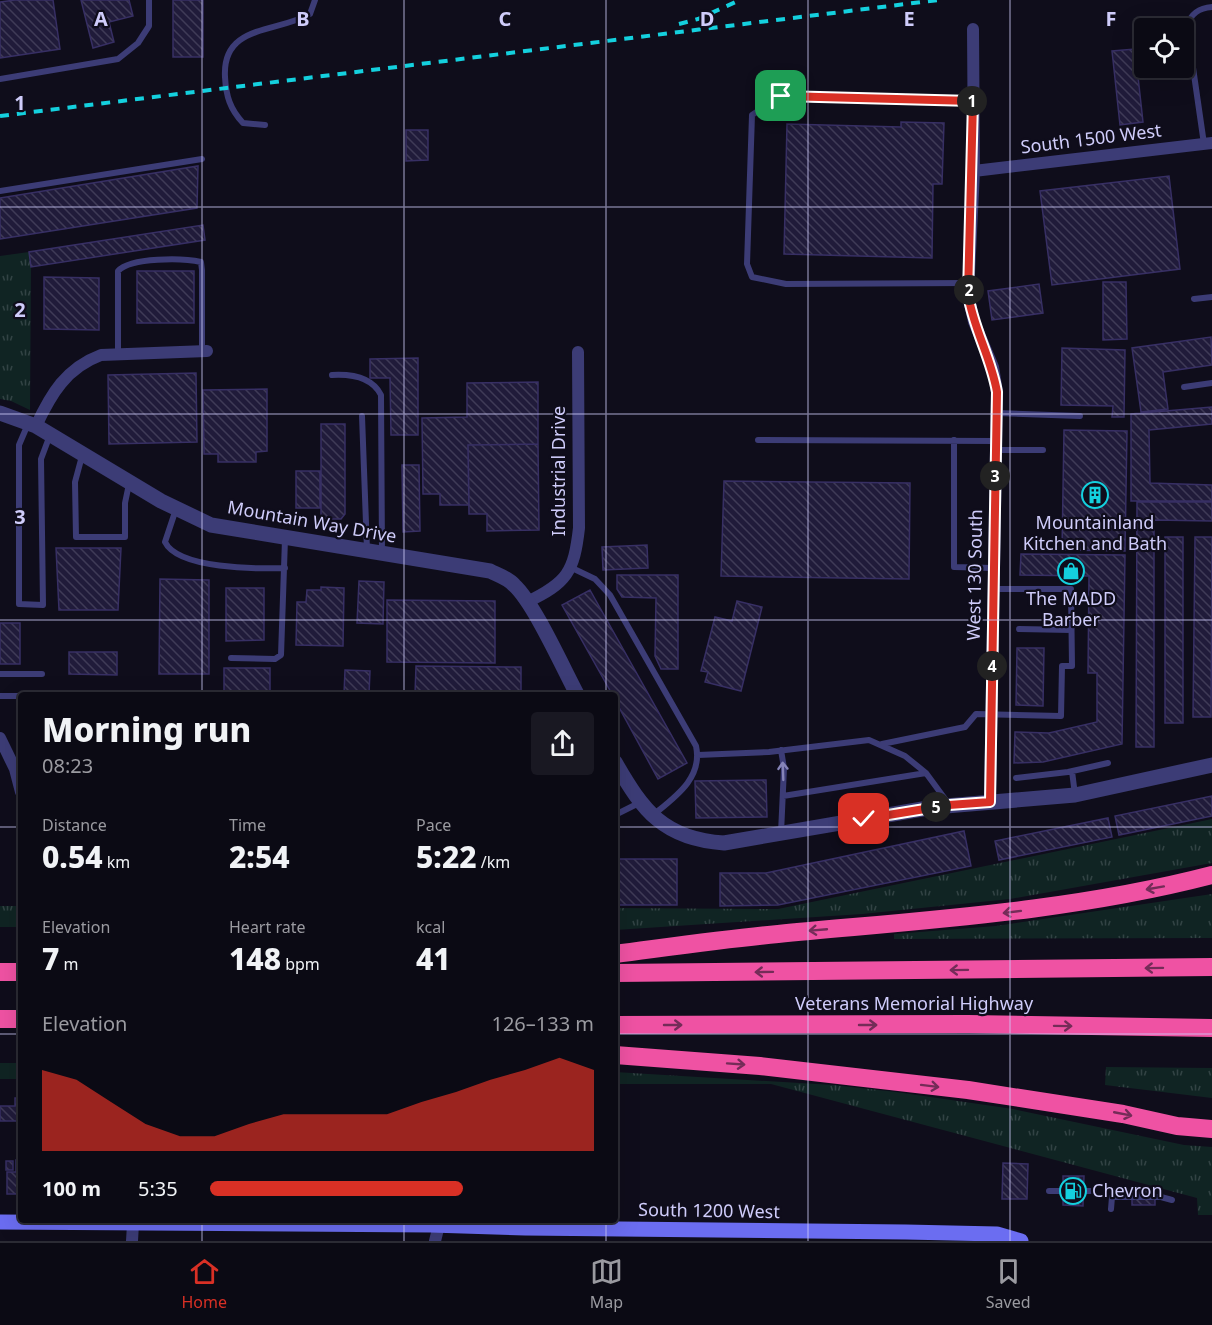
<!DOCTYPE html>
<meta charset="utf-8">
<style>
:root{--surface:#0b0a14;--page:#191822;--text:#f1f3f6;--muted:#9a9aa0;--line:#2b2b34;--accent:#d93025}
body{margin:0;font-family:"Noto Sans",sans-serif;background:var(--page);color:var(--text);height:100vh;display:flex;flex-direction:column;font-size:22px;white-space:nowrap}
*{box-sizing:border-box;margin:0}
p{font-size:20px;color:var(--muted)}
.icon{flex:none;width:33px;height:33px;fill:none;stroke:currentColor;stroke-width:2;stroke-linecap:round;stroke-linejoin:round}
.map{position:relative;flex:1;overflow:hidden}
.details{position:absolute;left:18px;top:692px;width:600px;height:531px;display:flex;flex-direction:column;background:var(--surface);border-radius:6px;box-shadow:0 6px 24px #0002,0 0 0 2px var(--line)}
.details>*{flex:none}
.buttons{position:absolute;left:1134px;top:18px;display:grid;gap:12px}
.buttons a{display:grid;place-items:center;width:60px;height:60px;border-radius:6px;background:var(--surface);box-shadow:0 6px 24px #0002,0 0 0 2px var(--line);font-size:30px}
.pin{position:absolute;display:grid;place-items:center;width:51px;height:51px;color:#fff;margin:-26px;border-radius:12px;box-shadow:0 3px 9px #0006}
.km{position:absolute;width:30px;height:30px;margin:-15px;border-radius:50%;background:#222;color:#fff;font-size:16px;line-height:30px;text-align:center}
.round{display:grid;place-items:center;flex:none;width:63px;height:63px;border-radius:6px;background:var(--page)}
.headline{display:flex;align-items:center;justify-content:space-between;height:102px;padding:0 24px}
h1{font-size:33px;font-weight:800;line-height:45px}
.figures{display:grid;grid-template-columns:repeat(3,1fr);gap:9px;height:102px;padding:6px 24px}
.figures div{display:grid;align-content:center}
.figures b{font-size:30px;font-weight:800}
.figures small{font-size:16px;font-weight:400}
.figures p{font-size:16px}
.chart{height:168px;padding:12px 24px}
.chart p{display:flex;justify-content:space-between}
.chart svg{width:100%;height:108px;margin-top:6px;fill:var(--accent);opacity:.7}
ul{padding:0 24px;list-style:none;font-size:20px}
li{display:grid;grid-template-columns:96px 72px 1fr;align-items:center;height:45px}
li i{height:15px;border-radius:8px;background:var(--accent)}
.dock{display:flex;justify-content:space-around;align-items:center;height:84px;border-top:2px solid var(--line);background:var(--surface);font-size:16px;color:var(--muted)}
.dock a{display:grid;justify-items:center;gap:3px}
.dock .current{color:var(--accent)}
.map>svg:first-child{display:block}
.grass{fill:url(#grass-tufts)}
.building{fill:url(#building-back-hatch);stroke:#372f64;stroke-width:1.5}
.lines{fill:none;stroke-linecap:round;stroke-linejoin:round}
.service{stroke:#3c3c76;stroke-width:6}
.minor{stroke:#3c3c76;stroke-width:12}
.tertiary{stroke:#3c3c76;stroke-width:15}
.secondary{stroke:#6b6df1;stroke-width:15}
.motorway{stroke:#ef52a3;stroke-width:18}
.rail{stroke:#14d0de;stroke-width:4;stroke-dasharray:9 8;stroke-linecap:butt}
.oneway{stroke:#8684b8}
.oneway2{stroke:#742c58}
.route-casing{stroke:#fff;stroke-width:12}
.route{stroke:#d93025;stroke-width:8}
.grid{fill:none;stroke:#cfccfa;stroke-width:1.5;stroke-opacity:0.55}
.labels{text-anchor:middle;stroke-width:4.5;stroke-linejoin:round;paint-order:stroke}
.street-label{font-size:18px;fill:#cfccfa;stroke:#0f0d1b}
.poi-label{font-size:18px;fill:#cfccfa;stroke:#0f0d1b}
.grid-label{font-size:20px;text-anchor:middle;font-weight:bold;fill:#cfccfa;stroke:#0f0d1b;stroke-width:4.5;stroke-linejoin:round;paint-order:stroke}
</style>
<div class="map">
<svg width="1212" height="1241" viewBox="0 0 1212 1241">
<defs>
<pattern id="grass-tufts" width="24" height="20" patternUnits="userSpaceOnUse" patternTransform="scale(1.5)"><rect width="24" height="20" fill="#102423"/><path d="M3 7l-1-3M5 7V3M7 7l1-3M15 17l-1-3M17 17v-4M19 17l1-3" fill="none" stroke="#324344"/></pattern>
<pattern id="building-back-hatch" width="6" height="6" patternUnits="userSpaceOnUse" patternTransform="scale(1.5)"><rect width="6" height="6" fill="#201b3a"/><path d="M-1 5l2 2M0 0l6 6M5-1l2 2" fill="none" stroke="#3f3b57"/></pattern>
</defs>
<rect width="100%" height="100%" fill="#0f0d1b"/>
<path class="grass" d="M29,252l2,15 -1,143 -19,-9 -11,-2v-143z
M1212,819v44l-202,36 -148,15 -247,16v-22l163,1z
M1212,894v44l-318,1v-5l102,-8z
M0,906h21v21h-21z
M0,1063h21v16h-21z
M1106,1067l106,1v30l-107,-13z
M615,1072l218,13 63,7 117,17 171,36 28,2v68h-14l-1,-17 -426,-114h-156z"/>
<path class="building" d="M15,0h38l7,49 -60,9v-56z
M81,0h48l4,16 -24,6 5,20 -21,6z
M173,0h30v57h-30z
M1135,49l8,73 -23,3 -8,-74z
M901,122l43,1 -2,61h-9l-1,74 -148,-4 3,-130 114,3z
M406,130h22v30l-22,1z
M198,166l-1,42 -197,31v-41z
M1169,176l11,93 -128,16 -12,-94z
M203,225l2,15 -174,27 -2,-15z
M137,271h57v52h-57z
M44,277l55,1v52l-55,-1z
M1103,282h23l1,57 -24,1z
M1039,284l4,29 -51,7 -4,-29z
M1211,337l1,28 -49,7 5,37 -27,3 -9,-64z
M1062,348l63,2 -1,67h-12l1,-11 -52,-1z
M418,358v77h-27l-1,-57h-20v-19z
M196,373l1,69 -88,2 -1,-69z
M538,382v62l-70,1 1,60h-29v-11h-17l-1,-76 45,-1v-34z
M267,389v62l-11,1v10h-38v-8h-14l-1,-64z
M1212,407v17l-63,6 1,53 62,2v16h-81v-87z
M321,424h24v90l-4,5h-20z
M1064,430l63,1 -2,120 -63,-1z
M538,444l1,86 -52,1v-17h-18l-1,-69z
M402,465h17l1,66 -17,1z
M296,471h24v37h-24z
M724,481l186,2 -1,96 -188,-3z
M1137,502h75v19l-58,-1v227h-18z
M1165,537h18v186h-18z
M1195,537h17l-1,180h-18z
M647,545l1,23 -45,2 -1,-23z
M56,548h65l-3,62h-59z
M1021,554l104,1 -3,189 -79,18 -29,1 1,-31 34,1 48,-11v-49h-9l1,-97 -69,-1z
M617,575h61v94h-17l-6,-13 1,-58 -34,-1 -5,-8z
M160,579l49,1v94h-50z
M359,581l25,1 -1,42 -26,-1z
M321,587l23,1 -1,58 -47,-1 1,-43h9l1,-12h14z
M226,588h38v52l-38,1z
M590,590l97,173 -29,16 -43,-79v-6h-3l-50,-89z
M387,600l108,1v62l-108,-1z
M737,601l25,6 -21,84 -36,-9 3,-10 -7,-1 14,-54 17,4z
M0,623h20v41h-20z
M1017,648h27l-1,58 -27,-1z
M69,652h48v23l-48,-1z
M416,666l105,1v27h-106z
M224,668h46v26h-46z
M345,670l25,1 -1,23h-25z
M766,780l1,37 -71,1 -1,-37z
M1212,796v20l-93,19 -4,-19z
M1108,818l4,19 -113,23 -4,-19z
M964,831l7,35 -193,39 -58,1v-33h46z
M615,859h62v46h-62z
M15,1098h6v23h-21v-15h15z
M16,1160h5v34h-14v-22h9z
M6,1161h7v9h-7z
M1003,1163l25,1 -1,35h-25z
M1063,1176h21l-1,30 -20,-1z
M1132,1189h23v16h-23z"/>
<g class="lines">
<path class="service" d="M0,79l118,-20 20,-16 11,-17v-26
M265,125l-22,-2c-13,-14 -17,-27 -18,-46 -3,-53 52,-44 85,-63l5,-14
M1204,144l-17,-118c4,-13 12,-18 25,-19
M0,191l202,-32
M969,283l-183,1 -34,-7 -5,-13 5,-149 29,-19 192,5
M1194,299l18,-2
M118,354v-83c13,-14 65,-13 83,-9l1,8v81
M332,375c18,-1 40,2 49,20l1,159
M1184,387l28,-4
M997,413l83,3
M362,416l5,134
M28,424l-9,21v159l24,1 -2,-146 9,-24
M758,440l238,1
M954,440v127l39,1
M996,450h47
M82,456l-7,26 1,55h49v-34l4,-19
M176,509l-11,33c13,27 92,27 120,26
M572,568l23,11 15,16 86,151c7,32 -21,51 -43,69
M1019,629l52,1
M231,658l44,1 6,-4 4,-116
M0,674h42
M0,696h21
M882,744l83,-17 11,-13 85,2 1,-50h10l-1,-77h-78
M781,750l3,18 -3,65
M698,755l71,-3 100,-12 36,16 21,17 22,30
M1072,771l3,24
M1016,778l52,-6 40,-9
M783,796l143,-23
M615,815l24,-12
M1049,1191h41
M1111,1209l1,-12h49l11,3"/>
<path class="minor" d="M973,29l1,142 -6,123 6,28 19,45 4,25 -7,410
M974,171l238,-28
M36,426c15,-32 30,-58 65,-71l106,-4
M527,602c40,-19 47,-30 52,-74l-1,-176
M0,738l15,31 6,23
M132,1241l1,-17
M435,1241l4,-16"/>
<path class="tertiary" d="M0,413l36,13 125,75 50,24 279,46c8,4 18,7 24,14 20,18 49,83 63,109
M615,762c28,49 49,77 109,81l210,-36 141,-12 137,-30"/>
<path class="secondary" d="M0,1222l431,3 94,3 381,4 91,2 24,7"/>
<path class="motorway" d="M615,954c54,-7 109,-15 163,-20 145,-14 292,-22 434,-59
M0,972h21
M615,973l597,-6
M0,1019h21
M615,1025l353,-1 244,4
M615,1055l145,11 208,24 155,24 54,12 35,3"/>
<path class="rail" d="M679,24l19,-5 42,-19
M0,116l938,-116"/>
</g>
<defs><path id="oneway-shaft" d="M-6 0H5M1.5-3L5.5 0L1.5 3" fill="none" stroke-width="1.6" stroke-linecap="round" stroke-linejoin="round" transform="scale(1.5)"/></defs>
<use class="oneway" href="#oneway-shaft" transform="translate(783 771) rotate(-92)"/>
<g class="oneway2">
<use href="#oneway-shaft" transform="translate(1155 888) rotate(170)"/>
<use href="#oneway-shaft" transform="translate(1012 912) rotate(173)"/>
<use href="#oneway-shaft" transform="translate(818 930) rotate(175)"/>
<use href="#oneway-shaft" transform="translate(1154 968) rotate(179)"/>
<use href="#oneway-shaft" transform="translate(959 970) rotate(179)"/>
<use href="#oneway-shaft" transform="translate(764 972) rotate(179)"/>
<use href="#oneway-shaft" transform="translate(673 1025)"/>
<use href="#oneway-shaft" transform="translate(868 1025)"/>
<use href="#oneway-shaft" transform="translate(1063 1026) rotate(1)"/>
<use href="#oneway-shaft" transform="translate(736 1064) rotate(4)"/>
<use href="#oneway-shaft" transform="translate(930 1086) rotate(7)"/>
<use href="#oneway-shaft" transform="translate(1123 1114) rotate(11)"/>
</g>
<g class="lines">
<defs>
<path id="route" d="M781,96l192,5 -5,193c5,34 23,63 29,98l-7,410 -41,3 -85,14"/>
</defs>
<use href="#route" class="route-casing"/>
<use href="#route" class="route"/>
</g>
<path class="grid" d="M202,0v694M404,0v694M606,0v694M808,0v1241M1010,0v1241M0,207h1212M0,414h1212M0,620h1212M0,827h21M615,827h597M0,1034h21M615,1034h597M202,1220v21M404,1220v21M606,1220v21"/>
<defs>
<symbol id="building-ring" viewBox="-11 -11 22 22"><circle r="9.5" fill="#0f0d1b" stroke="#14d0de" stroke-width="1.5"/><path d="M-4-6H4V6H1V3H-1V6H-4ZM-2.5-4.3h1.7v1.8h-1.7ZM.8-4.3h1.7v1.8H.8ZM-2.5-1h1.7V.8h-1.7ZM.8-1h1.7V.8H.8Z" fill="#14d0de"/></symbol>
<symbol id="shop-ring" viewBox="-11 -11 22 22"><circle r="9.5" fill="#0f0d1b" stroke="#14d0de" stroke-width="1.5"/><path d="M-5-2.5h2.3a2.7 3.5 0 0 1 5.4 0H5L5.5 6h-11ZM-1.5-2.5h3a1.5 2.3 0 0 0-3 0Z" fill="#14d0de"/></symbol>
<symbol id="fuel-ring" viewBox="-11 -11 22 22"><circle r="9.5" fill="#0f0d1b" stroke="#14d0de" stroke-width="1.5"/><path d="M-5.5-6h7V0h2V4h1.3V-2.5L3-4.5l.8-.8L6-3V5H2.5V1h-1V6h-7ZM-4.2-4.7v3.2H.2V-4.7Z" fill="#14d0de"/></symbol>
</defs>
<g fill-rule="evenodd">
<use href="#building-ring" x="1080" y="480" width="30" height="30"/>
<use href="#shop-ring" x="1056" y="556" width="30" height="30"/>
<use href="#fuel-ring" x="1058" y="1176" width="30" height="30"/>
</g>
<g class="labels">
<g class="street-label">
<text transform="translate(1091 139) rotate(-7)" y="6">South 1500 West</text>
<text transform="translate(559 471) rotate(-90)" y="6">Industrial Drive</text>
<text transform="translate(312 522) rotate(10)" y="6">Mountain Way Drive</text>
<text transform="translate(975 575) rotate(-89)" y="6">West 130 South</text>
<text x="914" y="1010">Veterans Memorial Highway</text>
<text transform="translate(709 1211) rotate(1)" y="6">South 1200 West</text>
</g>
<g class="poi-label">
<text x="1095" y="529">Mountainland<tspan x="1095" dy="21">Kitchen and Bath</tspan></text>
<text x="1071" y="605">The MADD<tspan x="1071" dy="21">Barber</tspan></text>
<text x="1092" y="1197" text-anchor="start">Chevron</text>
</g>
</g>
<g class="grid-label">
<text x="101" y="26">A</text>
<text x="303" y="26">B</text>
<text x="505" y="26">C</text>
<text x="707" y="26">D</text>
<text x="909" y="26">E</text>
<text x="1111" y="26">F</text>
<text x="20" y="110">1</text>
<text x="20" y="317">2</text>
<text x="20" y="524">3</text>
</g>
</svg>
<div class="buttons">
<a><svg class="icon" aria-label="locate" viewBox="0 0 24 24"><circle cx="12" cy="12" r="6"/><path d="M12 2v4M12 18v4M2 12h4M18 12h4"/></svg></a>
</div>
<div class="pin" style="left:781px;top:96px;background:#1e9e55"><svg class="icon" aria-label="arrive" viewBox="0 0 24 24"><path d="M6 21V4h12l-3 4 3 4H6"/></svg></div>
<div class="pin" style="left:864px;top:819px;background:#d93025"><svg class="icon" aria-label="check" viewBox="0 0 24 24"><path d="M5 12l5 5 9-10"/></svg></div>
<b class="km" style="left:972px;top:101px">1</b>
<b class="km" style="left:969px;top:290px">2</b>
<b class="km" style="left:995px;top:476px">3</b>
<b class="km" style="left:992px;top:666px">4</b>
<b class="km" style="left:936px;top:807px">5</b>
<section class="details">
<div class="headline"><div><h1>Morning run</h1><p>08:23</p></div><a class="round"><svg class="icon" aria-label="share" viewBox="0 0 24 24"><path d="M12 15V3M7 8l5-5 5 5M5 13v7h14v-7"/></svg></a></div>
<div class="figures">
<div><p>Distance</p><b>0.54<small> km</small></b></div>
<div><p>Time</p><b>2:54</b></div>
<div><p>Pace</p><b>5:22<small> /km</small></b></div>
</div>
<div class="figures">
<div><p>Elevation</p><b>7<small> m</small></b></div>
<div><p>Heart rate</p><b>148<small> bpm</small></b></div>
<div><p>kcal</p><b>41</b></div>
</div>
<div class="chart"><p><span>Elevation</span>126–133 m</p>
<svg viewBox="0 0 160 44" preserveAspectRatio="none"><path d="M0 44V11L10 15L20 24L30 33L40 38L50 38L60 33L70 29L80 29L90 29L100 29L110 24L120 20L130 15L140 11L150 6L160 11V44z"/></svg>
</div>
<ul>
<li><b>100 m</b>5:35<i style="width:66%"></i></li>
</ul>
</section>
</div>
<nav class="dock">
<a class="current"><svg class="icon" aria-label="home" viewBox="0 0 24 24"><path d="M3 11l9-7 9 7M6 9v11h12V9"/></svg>Home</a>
<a><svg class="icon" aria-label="map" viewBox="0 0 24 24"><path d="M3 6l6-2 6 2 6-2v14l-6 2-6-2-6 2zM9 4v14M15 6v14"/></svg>Map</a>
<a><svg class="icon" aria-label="saved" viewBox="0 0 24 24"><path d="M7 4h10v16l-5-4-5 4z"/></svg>Saved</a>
</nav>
